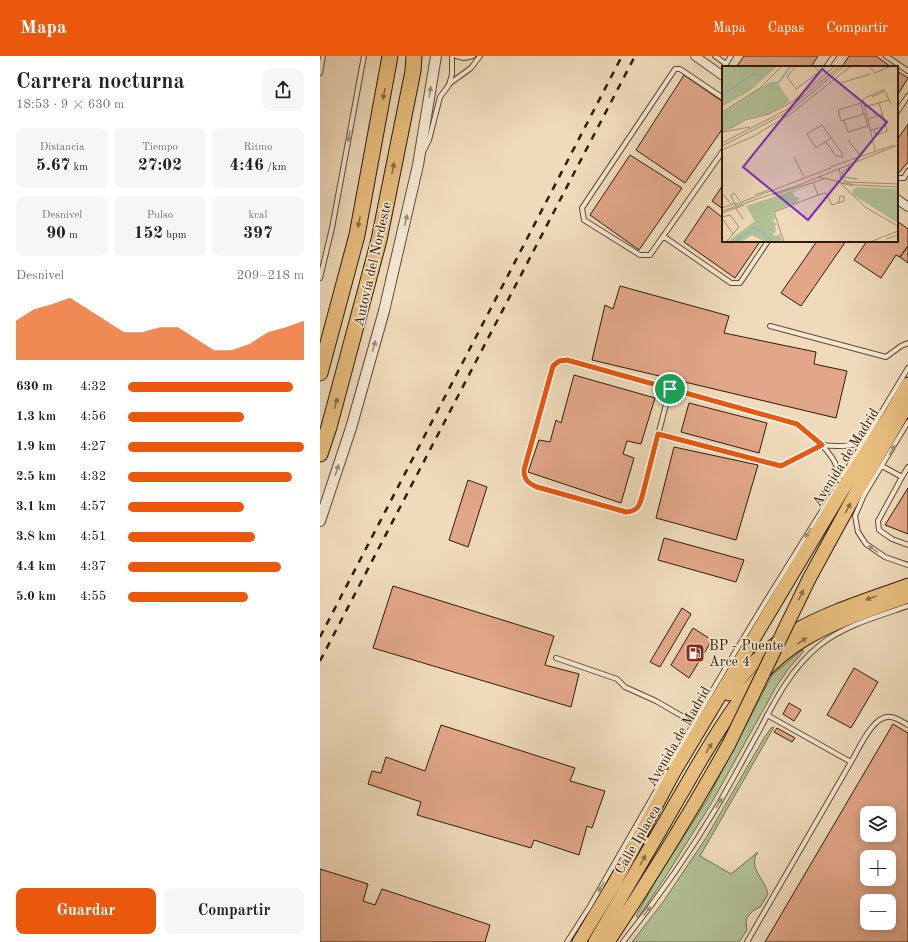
<!DOCTYPE html>
<html lang="es">
<meta charset="utf-8">
<style>
:root{--surface:#fff;--page:#f6f6f6;--text:#222;--muted:#767676;--accent:#ea580c}
body{margin:0;font-family:"Old Standard TT",serif;background:var(--page);color:var(--text);height:100vh;display:flex;flex-direction:column;font-size:15px;white-space:nowrap}
*{box-sizing:border-box;margin:0}
p{font-size:13px;color:var(--muted)}
.icon{flex:none;width:22px;height:22px;fill:none;stroke:currentColor;stroke-width:2;stroke-linecap:round;stroke-linejoin:round}
.map{position:relative;flex:1;overflow:hidden}
.panel{display:flex;flex-direction:column;background:var(--surface);width:320px}
.panel>*{flex:none}
.fabs{position:absolute;left:540px;top:750px;display:grid;gap:8px}
.fabs a{display:grid;place-items:center;width:36px;height:36px;border-radius:8px;background:var(--surface);box-shadow:0 2px 10px #0003;font-size:20px}
.pin{position:absolute;display:grid;place-items:center;width:34px;height:34px;color:#fff;margin:-17px;border:2px solid #fff;border-radius:50%;box-shadow:0 1px 4px #0007}
.round{display:grid;place-items:center;flex:none;width:42px;height:42px;border-radius:8px;background:var(--page)}
.headline{display:flex;align-items:center;justify-content:space-between;height:68px;padding:0 16px}
h1{font-size:22px;font-weight:800;line-height:30px}
.metrics{display:grid;grid-template-columns:repeat(3,1fr);gap:6px;height:68px;padding:4px 16px}
.metrics div{display:grid;align-content:center;border-radius:8px;background:var(--page);text-align:center}
.metrics b{font-size:17px;font-weight:800}
.metrics small{font-size:11px;font-weight:400}
.metrics p{font-size:11px}
.chart{height:112px;padding:8px 16px}
.chart p{display:flex;justify-content:space-between}
.chart svg{width:100%;height:72px;margin-top:4px;fill:var(--accent);opacity:.7}
.button{display:flex;gap:8px;margin-top:auto;padding:8px 16px}
.button a{flex:1;height:46px;border-radius:8px;background:var(--accent);color:#fff;font-size:16px;font-weight:800;line-height:46px;text-align:center}
.button a+a{background:var(--page);color:var(--text)}
ul{padding:0 16px;list-style:none;font-size:13px}
li{display:grid;grid-template-columns:64px 48px 1fr;align-items:center;height:30px}
li i{height:10px;border-radius:5px;background:var(--accent)}
header{display:flex;align-items:center;gap:24px;box-sizing:border-box;height:56px;padding:0 20px;background:var(--accent);color:#fff}
header strong{font-size:19px}
nav{display:flex;gap:22px;margin-inline-start:auto;font-size:14px}
main{display:flex;flex:1;min-height:0}
.map>svg:first-child{display:block}
.green{fill:#b2c196;stroke:#706f4f}
.building{fill:#e2a789;stroke:#2f1d08;fill-rule:evenodd}
.lines{fill:none;stroke-linecap:round;stroke-linejoin:round}
.service-casing{stroke:#5f4c35;stroke-width:6}
.minor-casing{stroke:#5f4c35;stroke-width:10}
.tertiary-casing{stroke:#5f4c35;stroke-width:12}
.primary-casing{stroke:#2f1d08;stroke-width:15}
.motorway-casing{stroke:#2f1d08;stroke-width:17}
.service{stroke:#f5e8d3;stroke-width:4}
.minor{stroke:#f5e8d3;stroke-width:8}
.tertiary{stroke:#f5e8d3;stroke-width:10}
.primary{stroke:#e8be7e;stroke-width:13}
.motorway{stroke:#e8be7e;stroke-width:15}
.rail{stroke:#2f1d08;stroke-width:2.5;stroke-dasharray:7 7;stroke-linecap:butt}
.primary-bridge-casing{stroke:#2f1d08;stroke-width:15;stroke-linecap:butt}
.primary-bridge{stroke:#e8be7e;stroke-width:13}
.oneway{fill:#9c8d78}
.oneway2{fill:#8c6e43}
.route-casing{stroke:#fff;stroke-width:8}
.route{stroke:#ea580c;stroke-width:5}
.labels{text-anchor:middle;stroke-width:3.5;stroke-linejoin:round;paint-order:stroke}
.street-label{font-size:14px;fill:#2f1d08;stroke:#f5e8d3}
.poi-label{font-size:14px;fill:#2f1d08;stroke:#f5e8d3;text-anchor:start}
.inset-river{fill:none;stroke:#9bbab6;stroke-width:2}
.inset-road{fill:none;stroke:#a28f73;stroke-width:1}
.view{fill:#7b2cbf;fill-opacity:0.15;stroke:#7b2cbf;stroke-width:2}
.inset-edge{fill:none;stroke:#2f1d08;stroke-width:2}
</style>
<header>
<strong>Mapa</strong>
<nav><a>Mapa</a><a>Capas</a><a>Compartir</a></nav>
</header>
<main>
<section class="panel">
<div class="headline"><div><h1>Carrera nocturna</h1><p>18:53 · 9 × 630 m</p></div><a class="round"><svg class="icon" aria-label="share" viewBox="0 0 24 24"><path d="M12 15V3M7 8l5-5 5 5M5 13v7h14v-7"/></svg></a></div>
<div class="metrics">
<div><p>Distancia</p><b>5.67<small> km</small></b></div>
<div><p>Tiempo</p><b>27:02</b></div>
<div><p>Ritmo</p><b>4:46<small> /km</small></b></div>
</div>
<div class="metrics">
<div><p>Desnivel</p><b>90<small> m</small></b></div>
<div><p>Pulso</p><b>152<small> bpm</small></b></div>
<div><p>kcal</p><b>397</b></div>
</div>
<div class="chart"><p><span>Desnivel</span>209–218 m</p>
<svg viewBox="0 0 160 44" preserveAspectRatio="none"><path d="M0 44V20L10 13L20 10L30 6L40 13L50 20L60 27L70 27L80 24L90 24L100 31L110 38L120 38L130 34L140 27L150 24L160 20V44z"/></svg>
</div>
<ul>
<li><b>630 m</b>4:32<i style="width:94%"></i></li>
<li><b>1.3 km</b>4:56<i style="width:66%"></i></li>
<li><b>1.9 km</b>4:27<i style="width:100%"></i></li>
<li><b>2.5 km</b>4:32<i style="width:93%"></i></li>
<li><b>3.1 km</b>4:57<i style="width:66%"></i></li>
<li><b>3.8 km</b>4:51<i style="width:72%"></i></li>
<li><b>4.4 km</b>4:37<i style="width:87%"></i></li>
<li><b>5.0 km</b>4:55<i style="width:68%"></i></li>
</ul>
<div class="button"><a>Guardar</a><a>Compartir</a></div>
</section>
<div class="map">
<svg width="588" height="886" viewBox="0 0 588 886">
<rect width="100%" height="100%" fill="#efdbbb"/>
<filter id="stains"><feTurbulence type="fractalNoise" baseFrequency=".005" numOctaves="4"/><feColorMatrix values="0 0 0 0 .2 0 0 0 0 .09 0 0 0 0 .02 0 0 0 .5 -.17"/></filter>
<radialGradient id="worn" r=".72"><stop offset=".6" stop-color="#630" stop-opacity="0"/><stop offset="1" stop-color="#630" stop-opacity=".3"/></radialGradient>
<path class="green" d="M482,594l2,1 -15,17 -13,19 -65,117 -45,72 -28,42 -2,-2 23,-41 48,-75 65,-125z
M454,671l-74,129 31,18 27,-22c-11,15 7,27 10,42l-8,13 -6,3 -7,7 -1,5 1,8 -8,12h-107l31,-40 43,-64 58,-100 7,-10z"/>
<path class="building" d="M424,0h74l-7,11h-72l-2,-1z
M529,0h27l15,11h-49z
M577,15l11,7 -11,18z
M364,19l39,27v26l-38,55 -49,-33z
M588,68v38l-11,13v-35z
M310,99l52,33 -43,62 -49,-35z
M403,129v24l-11,-8z
M388,150l15,12v23h32l4,2 -24,35 -51,-36z
M577,165l11,8v17l-8,11 -4,-2 -15,23 -27,-18 13,-19h30z
M497,185h29l-45,65 -20,-13z
M588,190v17l-8,-6z
M300,230l109,30 -5,17 92,19 -2,12 33,7 -11,47 -244,-58 13,-55 8,4z
M254,319l81,23 -14,46 -14,-3 -4,13 11,4 -13,45 -93,-31 11,-32 11,2 6,-22 5,3z
M369,347l78,20 -8,30 -78,-21z
M354,391l84,18 -22,75 -80,-22z
M148,424l19,7 -19,60 -19,-7z
M588,432v46l-23,-9z
M344,482l80,22 -8,22 -78,-22z
M73,530l161,50 -9,29 34,9 -8,33 -198,-59z
M362,552l9,6 -31,53 -10,-5z
M373,572l19,12 -23,38 -18,-13z
M534,612l24,14 -27,46 -24,-13z
M469,647l12,7 -7,11 -11,-7z
M573,668l15,9v209h-143zM547,757h22v22h-22zM547,801h22v22h-22zM547,845h22v22h-22z
M121,669l134,43 -5,13 35,10 -13,37 -5,-2 -8,29 -45,-15 -3,8 -114,-33 4,-13 -53,-18 4,-13 9,2 5,-16 39,14z
M457,672l18,10 -3,4 -18,-10z
M0,813l48,15 -5,17 12,4 7,-16 108,36 -5,17h-165z"/>
<g class="lines">
<defs>
<path id="service" d="M136,0l8,2 9,-2
M395,0l11,8
M566,0l22,15
M404,11l7,-11
M506,11l8,-11
M0,17l3,-17
M129,28l22,-16 9,-12
M403,42l-43,-29h-5l-93,139 2,12 56,35h10l73,-104
M577,56l11,-16
M104,94l5,-10 11,-43 9,-12 3,-11v-18
M577,122h7l4,-7
M343,180l68,47h9l28,-42
M0,222l12,-50 32,-172
M450,270l116,31 15,-11 7,-3
M588,366l-44,73 -9,21 3,16 8,12 19,13 23,8
M338,378l123,32 41,-21 -25,-21 -230,-64 -8,1 -6,5 -29,104c0,10 4,13 13,17l89,25c11,-1 13,-5 16,-15l28,-108
M562,410l20,11 -24,44 1,9 13,9 16,6
M523,420l65,-108
M582,421l6,-10
M520,425c-3,-18 -6,-22 -18,-36 15,2 27,2 42,-3
M236,602l61,21 8,8 31,14 38,22
M531,706c8,-13 22,-48 40,-45 6,1 12,5 17,8
M350,710c52,-96 110,-188 168,-281
M247,886l23,-36 77,-134
M303,886c35,-44 66,-88 95,-137 14,-24 27,-49 41,-74 16,-31 33,-64 61,-86 23,-19 59,-29 88,-39
M427,886l104,-180 -84,-47"/>
<path id="minor" d="M375,0l28,20
M577,143l11,8"/>
<path id="tertiary" d="M0,465l31,-93 33,-117 34,-146 18,-109"/>
<path id="primary" d="M489,523l48,-88 51,-87
M409,638c43,-68 109,-83 179,-109
M259,886l36,-60 59,-110 172,-288 46,-72 16,-28
M275,886c26,-45 53,-90 79,-136 35,-59 70,-131 131,-167 32,-19 68,-30 103,-43
M288,886c43,-65 83,-130 121,-198"/>
<path id="motorway" d="M0,317l37,-138 33,-179
M0,398l9,-27 50,-187 34,-169 1,-15"/>
</defs>
<use href="#service" class="service-casing"/>
<use href="#minor" class="minor-casing"/>
<use href="#tertiary" class="tertiary-casing"/>
<use href="#primary" class="primary-casing"/>
<use href="#motorway" class="motorway-casing"/>
<use href="#service" class="service"/>
<use href="#minor" class="minor"/>
<use href="#tertiary" class="tertiary"/>
<use href="#primary" class="primary"/>
<use href="#motorway" class="motorway"/>
<path class="rail" d="M0,581l302,-581
M0,605l315,-605"/>
<defs>
<path id="primary-bridge" d="M409,688l80,-165"/>
</defs>
<use href="#primary-bridge" class="primary-bridge-casing"/>
<use href="#primary-bridge" class="primary-bridge"/>
</g>
<defs><path id="oneway-solid" d="M-6-.8H1V-3.2L6.5 0L1 3.2V.8H-6Z"/></defs>
<g class="oneway">
<use href="#oneway-solid" transform="translate(110 36) rotate(-80)"/>
<use href="#oneway-solid" transform="translate(29 80) rotate(101)"/>
<use href="#oneway-solid" transform="translate(86 164) rotate(-77)"/>
<use href="#oneway-solid" transform="translate(54 290) rotate(-74)"/>
<use href="#oneway-solid" transform="translate(572 394) rotate(-60)"/>
<use href="#oneway-solid" transform="translate(17 414) rotate(-71)"/>
<use href="#oneway-solid" transform="translate(488 477) rotate(122)"/>
<use href="#oneway-solid" transform="translate(553 493) rotate(-145)"/>
<use href="#oneway-solid" transform="translate(399 747) rotate(-60)"/>
<use href="#oneway-solid" transform="translate(281 831) rotate(120)"/>
<use href="#oneway-solid" transform="translate(327 855) rotate(-52)"/>
</g>
<g class="oneway2">
<use href="#oneway-solid" transform="translate(64 38) rotate(101)"/>
<use href="#oneway-solid" transform="translate(73 112) rotate(-79)"/>
<use href="#oneway-solid" transform="translate(39 166) rotate(101)"/>
<use href="#oneway-solid" transform="translate(16 347) rotate(-75)"/>
<use href="#oneway-solid" transform="translate(528 452) rotate(-61)"/>
<use href="#oneway-solid" transform="translate(481 539) rotate(-64)"/>
<use href="#oneway-solid" transform="translate(551 542) rotate(160)"/>
<use href="#oneway-solid" transform="translate(482 585) rotate(-34)"/>
<use href="#oneway-solid" transform="translate(389 692) rotate(-59)"/>
<use href="#oneway-solid" transform="translate(323 804) rotate(-60)"/>
</g>
<g class="lines">
<defs>
<path id="route" d="M247,304l230,64 25,21 -41,21 -123,-32 -16,63c-3,10 -5,14 -16,15l-89,-25c-9,-4 -13,-7 -13,-17l29,-104 6,-5z"/>
</defs>
<use href="#route" class="route-casing"/>
<use href="#route" class="route"/>
</g>
<defs>
<symbol id="fuel-square" viewBox="-11 -11 22 22"><rect x="-9" y="-9" width="18" height="18" rx="4" fill="#8f2418" stroke="#f5e8d3"/><path d="M-5.5-6h7V0h2V4h1.3V-2.5L3-4.5l.8-.8L6-3V5H2.5V1h-1V6h-7ZM-4.2-4.7v3.2H.2V-4.7Z" fill="#fff"/></symbol>
</defs>
<g fill-rule="evenodd">
<use href="#fuel-square" x="364" y="586" width="22" height="22"/>
</g>
<g class="labels">
<g class="street-label">
<text transform="translate(52 208) rotate(-77)" y="5">Autovía del Nordeste</text>
<text transform="translate(525 401) rotate(-58)" y="5">Avenida de Madrid</text>
<text transform="translate(358 680) rotate(-60)" y="5">Avenida de Madrid</text>
<text transform="translate(317 783) rotate(-60)" y="5">Calle Iplacea</text>
</g>
<g class="poi-label">
<text x="389" y="594">BP - Puente<tspan x="389" dy="16">Arce 4</tspan></text>
</g>
</g>
<g transform="translate(402 10)">
<rect width="176" height="176" fill="#efdbbb"/>
<path d="M0,0h55l-27,25 -28,16zM46,17l11,2 11,16 -19,12 -26,6 -23,14v-20zM90,118l-19,8 1,5h5l-2,5 -24,10 2,8h-3l5,5h-2l1,7 -3,2 1,2 6,-2 2,8h-17l-13,-7 -11,7h-14l28,-21 -9,-15zM135,121l41,2v34l-45,-28 -1,-5z" fill="#b2c196"/>
<path d="M32,161l7,2 13,13h-4l-8,-10 -8,-3 -18,13h-4z" fill="#9bbab6"/>
<path class="inset-river" d="M48,17h8l13,-17M0,29l32,-21 10,3"/>
<path class="inset-road" d="M74,0l-9,11 9,12 23,-17M92,0l5,6 7,-6M147,0l6,7 16,-7M119,17l29,-9M150,31l13,-6 4,9M157,37l10,-3 2,4M143,41l14,-4 7,23 -15,4M0,46l38,-24 22,-22M146,53l15,-5M122,54l4,12 20,-6 -4,-12 -3,-11 -23,7 3,11 23,-7h3M7,63l16,-9 24,-6 23,-12 43,-36M152,64l2,5 11,-4 -1,-5M0,66l28,-5M126,74l10,13 5,2M104,76l10,14 7,1 -1,-4 -20,-28 -15,9 9,14 15,-10M0,77l66,-34 52,-43M0,80l68,-35 54,-45M0,84l32,-14 38,-23 59,-47M153,84l-12,-51 22,-10M72,91l10,20M126,99l1,3 -7,4 2,5 13,2M108,101l64,-22M117,103l2,9 6,4 51,2M96,111l37,8 43,2M114,116l17,4M119,118l24,23 33,19M0,127l9,11M33,129l14,-5M51,129l51,-16M96,129l8,-2 6,12 12,-4v-5h-4l-1,6M12,137l-3,-8 3,-2 6,8M12,139l97,-37M0,142l14,-5M14,142l7,11M0,145l77,-26 99,-40M0,147l22,-8M0,151l8,-2 9,12 -13,15M0,152l11,16M164,173l12,-4M62,176l-10,-30 44,-17 -5,-13M148,176l28,-11"/>
<path class="view" d="M100,3l65,53 -79,98 -65,-53z"/>
<rect width="176" height="176" class="inset-edge"/>
</g>
<rect width="100%" height="100%" filter="url(#stains)"/>
<rect width="100%" height="100%" fill="url(#worn)"/>
</svg>
<div class="fabs">
<a><svg class="icon" aria-label="layers" viewBox="0 0 24 24"><path d="M12 4l9 5-9 5-9-5zM3 14l9 5 9-5"/></svg></a>
<a>+</a>
<a>−</a>
</div>
<div class="pin" style="left:350px;top:333px;background:#1e9e55"><svg class="icon" aria-label="arrive" viewBox="0 0 24 24"><path d="M6 21V4h12l-3 4 3 4H6"/></svg></div>
</div>
</main>
